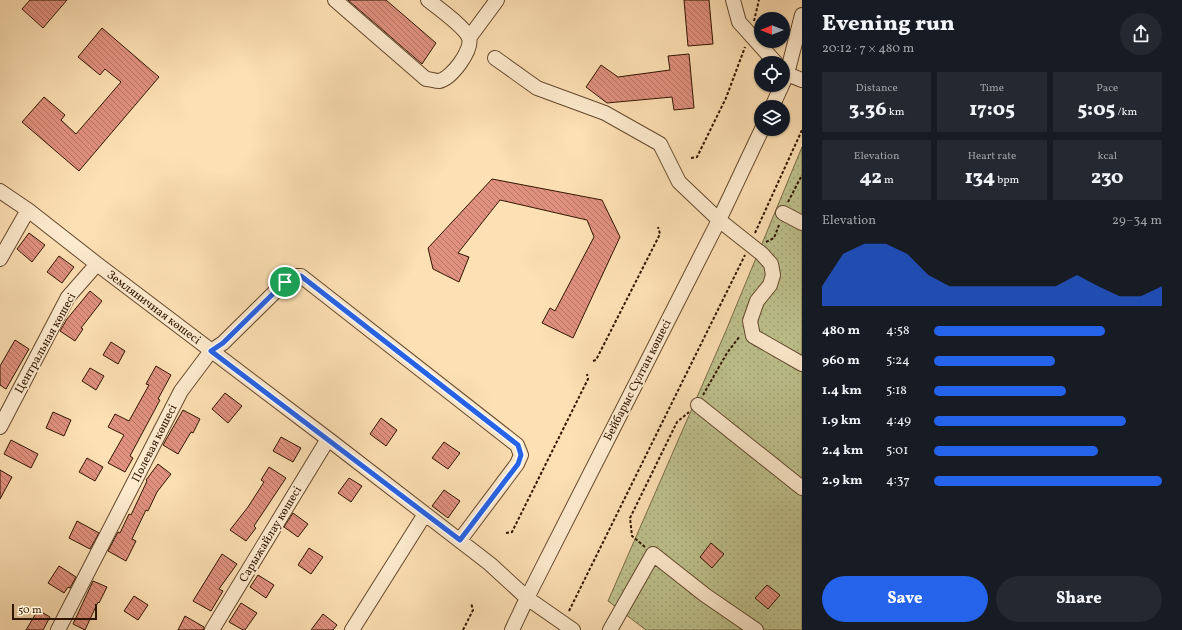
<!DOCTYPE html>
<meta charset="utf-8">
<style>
:root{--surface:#171b24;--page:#242831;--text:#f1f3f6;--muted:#9ea1a6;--accent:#2563eb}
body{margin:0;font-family:Vollkorn,serif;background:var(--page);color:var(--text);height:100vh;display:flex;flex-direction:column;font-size:15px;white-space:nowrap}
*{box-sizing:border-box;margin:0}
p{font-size:13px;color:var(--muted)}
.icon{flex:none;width:22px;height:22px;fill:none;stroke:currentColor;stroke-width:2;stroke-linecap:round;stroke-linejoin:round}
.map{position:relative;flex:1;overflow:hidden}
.drawer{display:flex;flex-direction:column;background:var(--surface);width:380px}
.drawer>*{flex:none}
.needle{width:26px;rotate:270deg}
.buttons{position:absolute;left:754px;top:12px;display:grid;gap:8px}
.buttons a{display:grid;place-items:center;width:36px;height:36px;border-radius:50%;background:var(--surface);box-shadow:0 1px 3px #0004;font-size:20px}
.scale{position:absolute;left:12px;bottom:10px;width:85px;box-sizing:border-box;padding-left:4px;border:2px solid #311600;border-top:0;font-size:11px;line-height:14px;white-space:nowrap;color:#311600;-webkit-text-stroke:3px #feebce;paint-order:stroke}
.pin{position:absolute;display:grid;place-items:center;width:34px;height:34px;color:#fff;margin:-17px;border:2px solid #fff;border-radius:50%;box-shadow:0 1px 4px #0007}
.round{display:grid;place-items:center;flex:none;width:42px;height:42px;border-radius:21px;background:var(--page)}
.head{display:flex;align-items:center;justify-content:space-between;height:68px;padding:0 20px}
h1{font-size:22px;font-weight:800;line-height:30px}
.stats{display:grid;grid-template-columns:repeat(3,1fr);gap:6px;height:68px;padding:4px 20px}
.stats div{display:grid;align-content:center;border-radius:0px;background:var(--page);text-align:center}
.stats b{font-size:20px;font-weight:800}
.stats small{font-size:11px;font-weight:400}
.stats p{font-size:11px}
.chart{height:112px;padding:8px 20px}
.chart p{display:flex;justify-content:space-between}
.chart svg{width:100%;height:72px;margin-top:4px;fill:var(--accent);opacity:.7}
.action{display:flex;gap:8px;margin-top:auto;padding:8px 20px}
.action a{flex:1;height:46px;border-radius:24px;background:var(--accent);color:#fff;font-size:16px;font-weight:800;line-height:46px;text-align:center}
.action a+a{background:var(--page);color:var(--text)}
ul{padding:0 20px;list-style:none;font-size:13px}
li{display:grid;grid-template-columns:64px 48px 1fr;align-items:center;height:30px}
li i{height:10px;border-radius:5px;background:var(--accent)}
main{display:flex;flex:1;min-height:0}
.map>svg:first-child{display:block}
.garden{fill:url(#garden-dots);stroke:#786c47}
.building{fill:url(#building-back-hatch);stroke:#311600}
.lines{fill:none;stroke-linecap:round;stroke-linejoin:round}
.minor-casing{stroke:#64482d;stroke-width:16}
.path{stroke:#311600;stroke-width:2;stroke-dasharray:3 2;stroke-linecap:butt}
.minor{stroke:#feebce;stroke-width:14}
.route-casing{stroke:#fff;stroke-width:8}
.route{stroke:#2563eb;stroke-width:5}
.labels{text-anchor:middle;stroke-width:3.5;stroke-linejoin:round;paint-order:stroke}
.street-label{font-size:12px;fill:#311600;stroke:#feebce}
</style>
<main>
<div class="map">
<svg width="802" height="630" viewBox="0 0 802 630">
<defs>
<pattern id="garden-dots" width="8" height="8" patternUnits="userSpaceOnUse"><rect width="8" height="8" fill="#bec28e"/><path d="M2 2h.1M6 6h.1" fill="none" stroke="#a4a679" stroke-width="1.8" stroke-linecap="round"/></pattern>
<pattern id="building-back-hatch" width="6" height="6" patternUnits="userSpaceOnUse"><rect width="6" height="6" fill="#e1917f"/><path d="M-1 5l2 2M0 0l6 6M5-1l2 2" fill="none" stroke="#b77566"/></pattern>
</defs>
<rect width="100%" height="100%" fill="#fde0b4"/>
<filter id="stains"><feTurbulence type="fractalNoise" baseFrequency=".005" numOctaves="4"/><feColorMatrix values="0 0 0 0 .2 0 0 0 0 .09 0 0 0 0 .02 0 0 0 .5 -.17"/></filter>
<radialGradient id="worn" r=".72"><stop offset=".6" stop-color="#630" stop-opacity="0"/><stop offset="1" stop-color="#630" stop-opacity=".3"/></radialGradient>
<path class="garden" d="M802,147v483h-156l-38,-29 117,-268z"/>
<path class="building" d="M30,0h37l-24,28 -21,-19z
M348,0h38l50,43 -14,21z
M684,0h25l4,44 -25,2z
M102,28l57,49 -80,94 -57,-49 22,-25 21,18 -4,5 15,14 45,-52 -16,-13 -5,6 -22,-18z
M689,54l5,54 -20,2 -2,-13 -65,6 -21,-16 15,-22 17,12 52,-7 -2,-14z
M492,179l110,21 18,37 -47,101 -31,-15 8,-15 5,3 39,-74 -7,-17 -87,-20 -42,53 11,4 -10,25 -26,-13 -5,-21z
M29,233l16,12 -13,17 -15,-13z
M59,256l15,11 -12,16 -15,-11z
M90,291l12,10 -21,27 2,1 -8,12 -15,-10 7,-12z
M15,340l14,9 -23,40 -6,-4v-19z
M111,342l14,9 -7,13 -15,-9z
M156,366l15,9 -13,24 2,1 -30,56 3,2 -8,14 -17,-9 16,-28 -16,-8 7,-13 14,7 20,-36 -3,-1z
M90,368l14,8 -8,14 -14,-9z
M225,393l17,13 -14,17 -16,-14z
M183,410l17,9 -7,14 -2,-1 -13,22 -15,-9z
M53,412l18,8 -7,16 -18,-8z
M381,418l16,12 -11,16 -16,-12z
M281,437l20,11 -8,14 -20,-11z
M11,440l27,14 -7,14 -27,-14z
M444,442l16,11 -12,16 -16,-11z
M87,458l16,9 -8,14 -16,-9z
M158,464l13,10 -14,18 -9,19 -2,-1 -14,29 4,2 -10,20 -18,-10 10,-19 2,1 9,-19 2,1 16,-34 -1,-1z
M269,467l17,11 -32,48 2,2 -10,13 -16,-11 18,-23 16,-25 -3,-2z
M0,470l12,7 -12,22z
M349,478l13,8 -11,16 -13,-9z
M444,490l16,11 -12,17 -16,-12z
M293,513l15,11 -10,13 -14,-10z
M77,521l22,12 -9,16 -21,-11z
M711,543l13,11 -12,14 -12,-11z
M309,548l14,9 -12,17 -13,-9z
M222,554l15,10 -18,25 4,2 -12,20 -18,-10z
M59,566l17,11 -6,11 -2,-1 -4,6 -16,-10z
M258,575l16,10 -8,13 -16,-11z
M93,581l14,6 -8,16 -1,-1 -13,28 -12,-6z
M767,585l13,10 -12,14 -13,-11z
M134,596l14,9 -10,15 -14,-9z
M241,603l16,10 -12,17h-2l-14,-8z
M38,610l12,7 -7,13h-17z
M323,614l14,11 -4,5h-22z
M185,616l19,11v3h-26z"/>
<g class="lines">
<defs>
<path id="minor" d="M335,0l91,79c4,0 9,2 13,2 12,-2 34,-31 30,-43 -3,-10 -32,-31 -41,-38
M733,0l6,22 37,41
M469,38l28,-38
M495,58l42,30 68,25 55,31 19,38 40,38 43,34 9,10 2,11 -3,10 -13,16 -7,20 3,15 49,28
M783,70l4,4 15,6
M783,83l4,-9 15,-59
M772,107l10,-22
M0,191l28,19 69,54 231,175 162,125 37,34 46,32
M783,213l19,10
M0,259l28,-49
M698,405l104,83
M0,427l68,-130 29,-33
M58,630l123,-239 30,-40 12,-8 62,-61 9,-6h7l216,169 4,10 -4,9 -57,76
M212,630l116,-191
M352,630l73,-116
M512,630l15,-32 192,-378 43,-91
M610,630l43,-76 52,41 51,35"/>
</defs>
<use href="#minor" class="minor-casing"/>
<path class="path" d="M754,21l5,-21
M691,158l6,-1 29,-59 19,-51
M788,202l14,-27
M755,233l47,-103
M766,242l8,-4 5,-13
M593,361l3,-1 64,-126 -2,-7
M703,395l24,-42 13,-17
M506,533l6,-1 76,-153 -1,-5
M645,547l-13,-11 -2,-18 47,-96 12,-10
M569,611l176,-356
M463,630l10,-20 -2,-7"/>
<use href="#minor" class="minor"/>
</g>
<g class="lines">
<defs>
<path id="route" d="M294,276h7l217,169 3,10 -3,9 -58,76 -249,-189 12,-8 62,-61z"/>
</defs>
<use href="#route" class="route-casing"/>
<use href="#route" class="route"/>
</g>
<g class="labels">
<g class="street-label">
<text transform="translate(154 307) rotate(37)" y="4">Земляничная көшесі</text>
<text transform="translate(45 343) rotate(-61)" y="4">Центральная көшесі</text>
<text transform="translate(637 380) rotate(-63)" y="4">Бейбарыс Сұлтан көшесі</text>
<text transform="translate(154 443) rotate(-63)" y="4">Полевая көшесі</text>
<text transform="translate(270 534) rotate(-59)" y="4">Сарыжайлау көшесі</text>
</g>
</g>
<rect width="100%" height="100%" filter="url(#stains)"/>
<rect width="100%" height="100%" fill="url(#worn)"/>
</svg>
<div class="buttons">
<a><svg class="needle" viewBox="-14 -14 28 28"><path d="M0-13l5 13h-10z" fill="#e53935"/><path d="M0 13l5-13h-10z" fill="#9ea1a6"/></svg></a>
<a><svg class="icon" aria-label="locate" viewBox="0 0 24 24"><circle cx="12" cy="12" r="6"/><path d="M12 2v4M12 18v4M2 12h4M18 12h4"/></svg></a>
<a><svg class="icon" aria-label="layers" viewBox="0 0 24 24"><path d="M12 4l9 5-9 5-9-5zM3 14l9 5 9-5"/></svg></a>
</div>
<div class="scale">50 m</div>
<div class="pin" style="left:285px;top:282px;background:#1e9e55"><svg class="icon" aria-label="arrive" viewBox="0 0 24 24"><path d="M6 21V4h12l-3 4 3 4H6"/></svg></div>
</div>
<section class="drawer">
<div class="head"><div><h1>Evening run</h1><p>20:12 · 7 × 480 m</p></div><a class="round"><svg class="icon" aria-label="share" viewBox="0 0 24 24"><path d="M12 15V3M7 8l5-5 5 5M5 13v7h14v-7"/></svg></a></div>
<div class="stats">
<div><p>Distance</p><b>3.36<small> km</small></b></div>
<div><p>Time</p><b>17:05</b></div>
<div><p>Pace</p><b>5:05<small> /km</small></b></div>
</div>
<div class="stats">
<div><p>Elevation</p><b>42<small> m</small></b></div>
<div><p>Heart rate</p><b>134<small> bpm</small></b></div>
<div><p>kcal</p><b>230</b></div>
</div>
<div class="chart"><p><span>Elevation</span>29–34 m</p>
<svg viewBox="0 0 160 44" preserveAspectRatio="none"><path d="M0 44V32L10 12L20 6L30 6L40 12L50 25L60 32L70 32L80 32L90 32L100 32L110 32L120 25L130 32L140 38L150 38L160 32V44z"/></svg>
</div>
<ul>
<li><b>480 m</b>4:58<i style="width:75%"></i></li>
<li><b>960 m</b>5:24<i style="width:53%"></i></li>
<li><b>1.4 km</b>5:18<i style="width:58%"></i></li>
<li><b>1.9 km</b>4:49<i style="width:84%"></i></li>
<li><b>2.4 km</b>5:01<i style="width:72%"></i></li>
<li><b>2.9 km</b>4:37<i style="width:100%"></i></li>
</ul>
<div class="action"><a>Save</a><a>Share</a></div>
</section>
</main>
